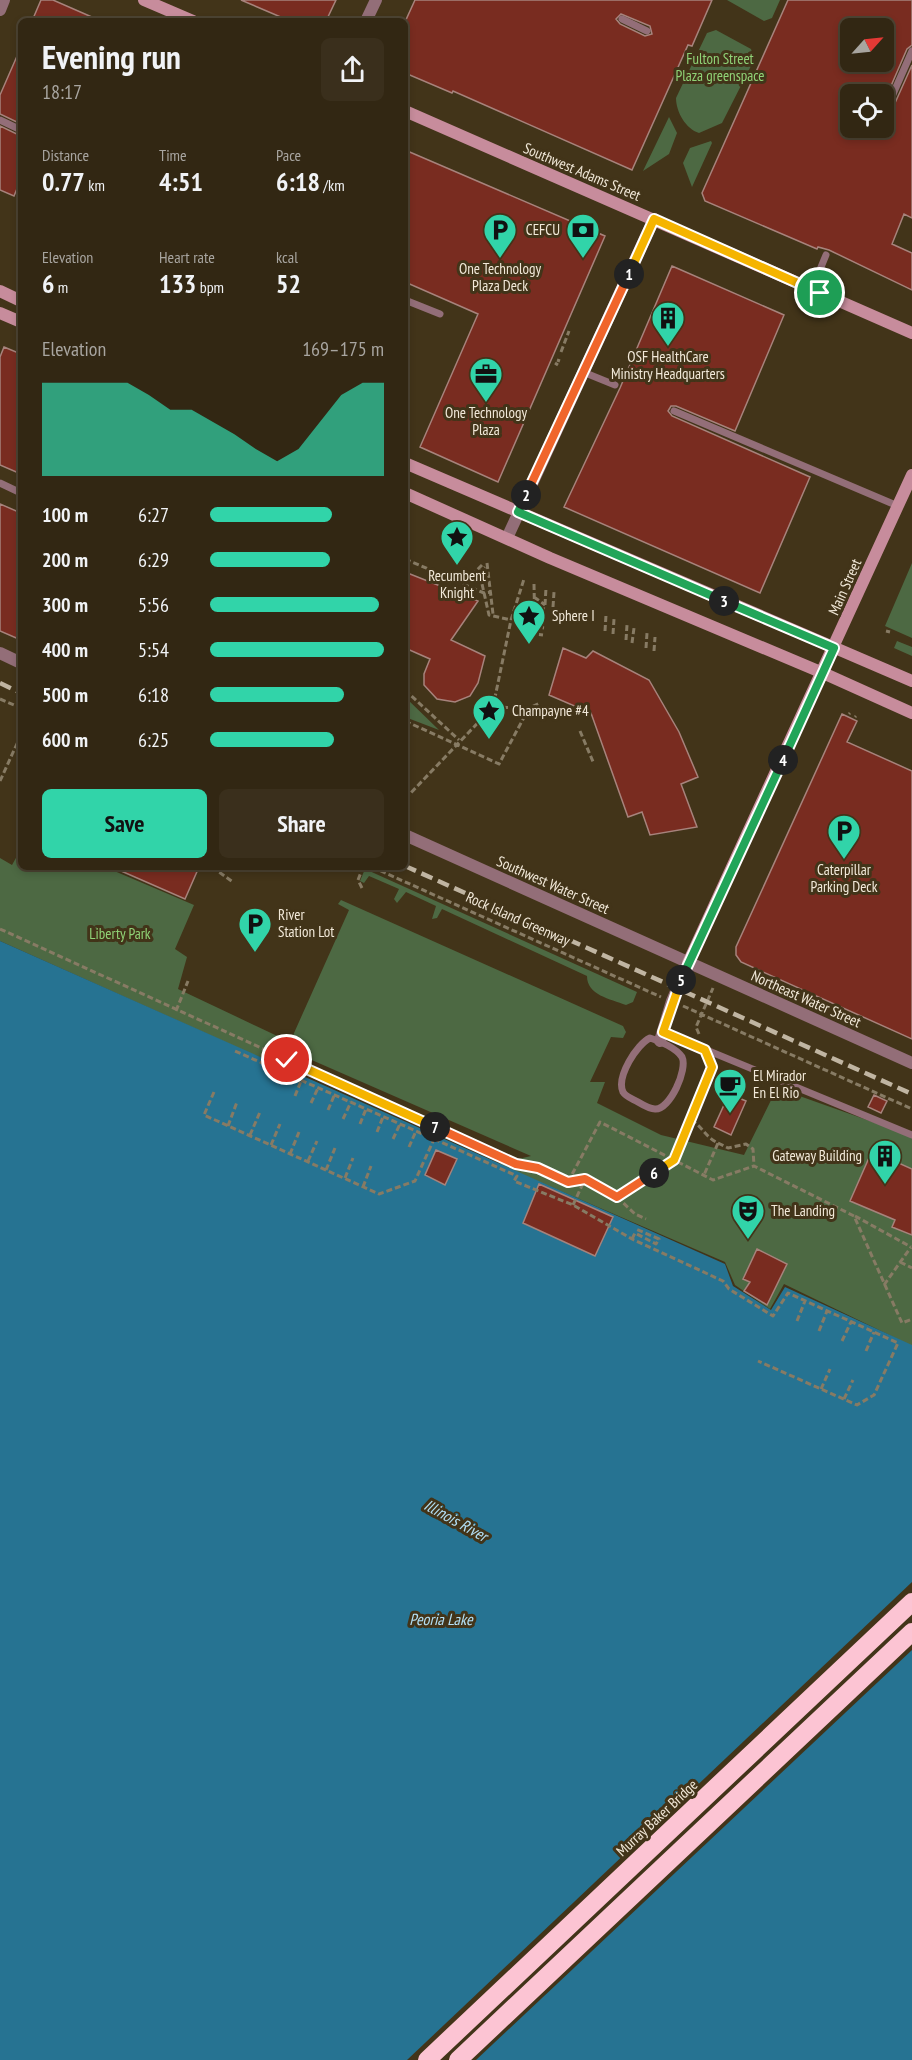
<!DOCTYPE html>
<meta charset="utf-8">
<style>
:root{--surface:#322713;--page:#3a2f1c;--text:#f1f3f6;--muted:#a8a5a0;--line:#4d4433;--accent:#31d4a9}
body{margin:0;font-family:"PT Sans Narrow",sans-serif;background:var(--page);color:var(--text);height:100vh;display:flex;flex-direction:column;font-size:22px;white-space:nowrap}
*{box-sizing:border-box;margin:0}
p{font-size:20px;color:var(--muted)}
.icon{flex:none;width:33px;height:33px;fill:none;stroke:currentColor;stroke-width:2;stroke-linecap:round;stroke-linejoin:round}
.map{position:relative;flex:1;overflow:hidden}
.side{position:absolute;left:18px;top:18px;width:390px;height:852px;display:flex;flex-direction:column;background:var(--surface);border-radius:9px;box-shadow:0 3px 9px #0003,0 0 0 2px var(--line)}
.side>*{flex:none}
.needle{width:39px;rotate:63deg}
.buttons{position:absolute;left:840px;top:18px;display:grid;gap:12px}
.buttons a{display:grid;place-items:center;width:54px;height:54px;border-radius:9px;background:var(--surface);box-shadow:0 3px 9px #0003,0 0 0 2px var(--line);font-size:30px}
.pin{position:absolute;display:grid;place-items:center;width:51px;height:51px;color:#fff;margin:-26px;border:3px solid #fff;border-radius:50%;box-shadow:0 2px 6px #0007}
.km{position:absolute;width:30px;height:30px;margin:-15px;border-radius:50%;background:#222;color:#fff;font-size:16px;line-height:30px;text-align:center}
.round{display:grid;place-items:center;flex:none;width:63px;height:63px;border-radius:9px;background:var(--page)}
.overview{display:flex;align-items:center;justify-content:space-between;height:102px;padding:0 24px}
h1{font-size:33px;font-weight:600;line-height:45px}
.figures{display:grid;grid-template-columns:repeat(3,1fr);gap:9px;height:102px;padding:6px 24px}
.figures div{display:grid;align-content:center}
.figures b{font-size:26px;font-weight:600}
.figures small{font-size:16px;font-weight:400}
.figures p{font-size:16px}
.chart{height:168px;padding:12px 24px}
.chart p{display:flex;justify-content:space-between}
.chart svg{width:100%;height:108px;margin-top:6px;fill:var(--accent);opacity:.7}
.cta{display:flex;gap:12px;margin-top:auto;padding:12px 24px}
.cta a{flex:1;height:69px;border-radius:9px;background:var(--accent);color:#111;font-size:24px;font-weight:600;line-height:69px;text-align:center}
.cta a+a{background:var(--page);color:var(--text)}
ul{padding:0 24px;list-style:none;font-size:20px}
li{display:grid;grid-template-columns:96px 72px 1fr;align-items:center;height:45px}
li i{height:15px;border-radius:8px;background:var(--accent)}
.map>svg:first-child{display:block}
.green{fill:#4d6943}
.water{fill:#267392}
.pier{fill:#423419}
.building{fill:#792c20;stroke:#a7837c;stroke-width:1.5;fill-rule:evenodd}
.lines{fill:none;stroke-linecap:round;stroke-linejoin:round}
.path{stroke:#877b64;stroke-width:3;stroke-dasharray:6 3;stroke-linecap:butt}
.lane{stroke:#936e78;stroke-width:7}
.street{stroke:#936e78;stroke-width:12}
.secondary{stroke:#c78c9c;stroke-width:12}
.highway{stroke:#fcc4d3;stroke-width:18}
.rail{stroke:#c0b5a2;stroke-width:4.5;stroke-dasharray:12 6;stroke-linecap:butt}
.split-1-casing{stroke:#fff;stroke-width:12}
.split-2-casing{stroke:#fff;stroke-width:12}
.split-3-casing{stroke:#fff;stroke-width:12}
.split-4-casing{stroke:#fff;stroke-width:12}
.split-5-casing{stroke:#fff;stroke-width:12}
.split-6-casing{stroke:#fff;stroke-width:12}
.split-7-casing{stroke:#fff;stroke-width:12}
.split-8-casing{stroke:#fff;stroke-width:12}
.split-1{stroke:#f5b400;stroke-width:8}
.split-2{stroke:#f0652b;stroke-width:8}
.split-3{stroke:#22a559;stroke-width:8}
.split-4{stroke:#22a559;stroke-width:8}
.split-5{stroke:#22a559;stroke-width:8}
.split-6{stroke:#f5b400;stroke-width:8}
.split-7{stroke:#f0652b;stroke-width:8}
.split-8{stroke:#f5b400;stroke-width:8}
.labels{text-anchor:middle;stroke-width:6;stroke-linejoin:round;paint-order:stroke}
.park-label{font-size:15px;fill:#90d377;stroke:#423419}
.street-label{font-size:15px;fill:#f2e9d9;stroke:#423419}
.poi-label{font-size:15px;fill:#f2e9d9;stroke:#423419}
.water-label{font-size:16px;font-style:italic;fill:#b3e0f6;stroke:#423419}
</style>
<div class="map">
<svg width="912" height="2060" viewBox="0 0 912 2060">
<rect width="100%" height="100%" fill="#423419"/>
<path class="green" d="M727,0h53l-8,18 -8,3z
M716,30l35,19 3,11 -32,63 -23,10c-13,-4 -23,-21 -23,-35l31,-65z
M669,117l8,16 -8,21 -26,17z
M711,141l1,2 -20,44 -9,-24 7,-15z
M912,563v75l-27,-12z
M897,641l15,6v9l-18,-8z
M405,697l34,33 -34,-13z
M21,849v18h84l89,38 -19,44 12,8 -9,32 112,53 59,-132 -11,-6 3,-4 282,126 3,6 -3,6 -12,-1 -21,45h15l-8,21 64,32 83,20 33,-67 135,48v210l-128,-62 -14,25 -35,-24 -10,-23 -227,-98 33,-8 -249,-109 -19,12 -263,-118v-83l12,7z
M365,869l272,123 -4,10 -7,3c-16,-6 -39,-10 -39,-29l-145,-67 -5,9 -5,1 4,-13 -30,-14 -9,11 -3,-4 5,-10 -30,-13 -5,7 -4,-2z"/>
<path class="water" d="M0,941l725,323 8,22 38,24 14,-23 127,58v715h-912z"/>
<path class="pier" d="M912,1582v68l-436,410h-69z"/>
<path class="building" d="M41,0h12l48,21h-69z
M241,0h95l-10,21h-36z
M415,0h297l-20,46 -4,-1 -56,125 -179,-79 -1,2 -47,-20v-51zM621,14l29,12 2,8 -7,2 -25,-12 -4,-5z
M788,0h124v45l-5,4 -23,53v-8h-34v34h34v-13l7,-3 21,-47v153l-8,-4 -12,30 20,9v37l-83,-40 -11,-3 -1,2 -112,-48 -3,-8zM850,28h34v34h-34z
M21,47v77l-21,-10v-19z
M0,126l21,10v43l-7,17 -14,-6z
M405,150l200,86 -107,246 -78,-35 58,-133 -73,-32z
M672,266l112,49 -49,116 -59,-25h-5l-3,5 4,5 138,61 -50,116 -196,-86 56,-119z
M4,347l17,7v120l-21,-9v-108z
M0,504l21,9v127l-21,-9z
M405,572l73,29 -27,39 34,16 -7,27 -8,13 -15,6 -18,-3 -13,-14v-11l6,-15 -25,-11z
M563,648l23,10 7,-7 56,29 30,52 19,45 -17,7 16,43 -47,8 -8,-23 -14,5 -37,-104 -42,-18z
M842,714l15,7 -10,21 65,29v268l-171,-77 -5,-7v-8z
M112,867h87l-14,32z
M729,1094l17,7 -15,34 -17,-8z
M874,1095l13,6 -6,12 -13,-6z
M436,1150l21,9 -12,26 -20,-10z
M872,1151l40,18v66l-20,-8 3,-7 -45,-19z
M539,1184l74,33 -18,39 -72,-33z
M757,1249l30,15 -20,41 -23,-14 6,-9 -7,-3z"/>
<g class="lines">
<path class="path" d="M561,352l8,-21
M557,360l3,1
M555,363l3,2
M405,559l79,34 7,-1
M487,563l6,51
M482,565l-8,8 6,2 9,40 22,5
M478,574l7,-7
M534,584l1,50 8,1
M534,597l11,8
M545,605l1,-17
M553,607l1,-15
M534,608l11,1
M514,612l30,7
M534,626l10,2
M605,631l1,-16
M886,631l4,1
M613,634l1,-15
M626,640l1,-15
M632,643l2,-15
M646,648l1,-15
M654,651l1,-14
M405,690l54,50
M0,699l21,9
M493,707l36,1
M849,714l1,-1
M855,717l1,-1
M405,721l94,43 30,-56 11,-5
M580,731l14,33
M0,781l21,-46
M405,799l88,-92 18,-87 13,-41
M212,867l21,15
M372,867l289,130
M362,888l-4,-8 5,-13
M0,929l516,235c24,5 45,20 69,15l32,18 57,-37 39,20 41,-14 100,50 48,107 10,-4
M683,1006l229,103
M176,1011l12,-30
M699,1034l-3,-7 17,-39
M214,1092l-10,23 175,79 36,-13 19,-42 -199,-88
M295,1096l6,-15
M311,1103l7,-15
M328,1110l6,-14
M343,1119l8,-17
M691,1120c11,6 14,17 27,23l-14,32
M360,1124l6,-15
M228,1126l9,-24
M377,1132l6,-15
M250,1135l10,-23
M393,1139l7,-15
M434,1139l83,37 -3,5 59,24 59,34 91,42 6,8 44,27 15,-23 110,50 -24,52 -17,10 -99,-44
M718,1143l10,5 18,-4 7,5 1,17
M271,1145l9,-21
M409,1147l7,-16
M290,1154l9,-22
M308,1161l9,-20
M326,1170l9,-22
M345,1178l8,-20
M568,1182l32,-60 74,38 37,-95
M363,1187l8,-21
M617,1197l18,17 11,5
M573,1205l12,-26
M855,1216l56,31
M632,1239l3,-6 21,11 3,-5 -23,-10
M900,1262l12,6
M884,1285l27,-38
M797,1321l8,-20
M819,1331l8,-20
M842,1341l9,-19
M866,1351l8,-19
M821,1389l9,-20
M844,1399l9,-19"/>
<path class="lane" d="M622,19l25,12
M886,110l26,-59
M0,120l21,10
M812,289l14,-34
M405,300l35,14
M583,372l32,13
M674,411l224,95
M0,483l21,10
M663,1032l249,103
M650,1038c10,3 26,10 32,19 6,12 -12,53 -27,52 -5,0 -12,-4 -17,-7 -5,-3 -12,-5 -15,-10 -7,-15 14,-48 27,-54z"/>
<path class="street" d="M0,10l4,-10
M366,21l10,-21
M507,538l147,-319
M0,653l21,10
M405,835l507,228
M660,1041l12,-40 16,-38"/>
<path class="secondary" d="M144,0l49,21
M405,111l507,222
M0,291l21,10
M0,313l21,9
M405,463l507,218
M405,493l145,65 273,115 89,40
M688,963l224,-488"/>
<path class="highway" d="M427,2060l485,-458
M458,2060l454,-428"/>
<path class="rail" d="M0,683l21,10
M405,866l507,228"/>
</g>
<g class="lines">
<defs>
<path id="split-1" d="M629,274l25,-55 166,74"/>
<path id="split-2" d="M526,495l103,-221"/>
<path id="split-3" d="M526,495l-8,17 206,89"/>
<path id="split-4" d="M724,601l110,47 -51,112"/>
<path id="split-5" d="M681,980l102,-220"/>
<path id="split-6" d="M654,1173l20,-13 38,-93 -7,-17 -42,-18 18,-52"/>
<path id="split-7" d="M435,1127l81,37 22,4 30,14 17,-3 32,18 37,-24"/>
<path id="split-8" d="M287,1060l148,67"/>
</defs>
<use href="#split-1" class="split-1-casing"/>
<use href="#split-2" class="split-2-casing"/>
<use href="#split-3" class="split-3-casing"/>
<use href="#split-4" class="split-4-casing"/>
<use href="#split-5" class="split-5-casing"/>
<use href="#split-6" class="split-6-casing"/>
<use href="#split-7" class="split-7-casing"/>
<use href="#split-8" class="split-8-casing"/>
<use href="#split-1" class="split-1"/>
<use href="#split-2" class="split-2"/>
<use href="#split-3" class="split-3"/>
<use href="#split-4" class="split-4"/>
<use href="#split-5" class="split-5"/>
<use href="#split-6" class="split-6"/>
<use href="#split-7" class="split-7"/>
<use href="#split-8" class="split-8"/>
</g>
<defs>
<symbol id="parking-pin" viewBox="-11 -11 22 30"><path d="M0 17L-7.5 6A9.5 9.5 0 1 1 7.5 6Z" fill="#31d4a9" stroke="#423419"/><path d="M-3.5-5.5H1a3.5 3.5 0 0 1 0 7H-1V5.5H-3.5ZM-1-3.4V-.6H.8a1.4 1.4 0 0 0 0-2.8Z" fill="#111"/></symbol>
<symbol id="bank-pin" viewBox="-11 -11 22 30"><path d="M0 17L-7.5 6A9.5 9.5 0 1 1 7.5 6Z" fill="#31d4a9" stroke="#423419"/><path d="M-6-4H6V4H-6ZM0-2.3a2.3 2.3 0 1 0 0 4.6a2.3 2.3 0 1 0 0-4.6Z" fill="#111"/></symbol>
<symbol id="building-pin" viewBox="-11 -11 22 30"><path d="M0 17L-7.5 6A9.5 9.5 0 1 1 7.5 6Z" fill="#31d4a9" stroke="#423419"/><path d="M-4-6H4V6H1V3H-1V6H-4ZM-2.5-4.3h1.7v1.8h-1.7ZM.8-4.3h1.7v1.8H.8ZM-2.5-1h1.7V.8h-1.7ZM.8-1h1.7V.8H.8Z" fill="#111"/></symbol>
<symbol id="office-pin" viewBox="-11 -11 22 30"><path d="M0 17L-7.5 6A9.5 9.5 0 1 1 7.5 6Z" fill="#31d4a9" stroke="#423419"/><path d="M-6-3h4V-5.5h4V-3h4V5H-6ZM-1-4.5V-3h2v-1.5ZM-6 0V1H6V0Z" fill="#111"/></symbol>
<symbol id="sight-pin" viewBox="-11 -11 22 30"><path d="M0 17L-7.5 6A9.5 9.5 0 1 1 7.5 6Z" fill="#31d4a9" stroke="#423419"/><path d="M0-6L1.8-2.2L6-1.7L2.9 1.2L3.7 5.4L0 3.3L-3.7 5.4L-2.9 1.2L-6-1.7L-1.8-2.2Z" fill="#111"/></symbol>
<symbol id="cafe-pin" viewBox="-11 -11 22 30"><path d="M0 17L-7.5 6A9.5 9.5 0 1 1 7.5 6Z" fill="#31d4a9" stroke="#423419"/><path d="M-5.5-4.5H6V0H3Q3 3.5 0 3.5H-2.5Q-5.5 3.5-5.5 0ZM3-3.2v2h1.7v-2ZM-6 4.5H4V6H-6Z" fill="#111"/></symbol>
<symbol id="theatre-pin" viewBox="-11 -11 22 30"><path d="M0 17L-7.5 6A9.5 9.5 0 1 1 7.5 6Z" fill="#31d4a9" stroke="#423419"/><path d="M-5-5.5Q0-4 5-5.5V0Q5 5 0 6Q-5 5-5 0ZM-3.3-2.5H-1v1.5H-3.3ZM1-2.5H3.3v1.5H1ZM-2.8 1Q0 5.5 2.8 1Z" fill="#111"/></symbol>
</defs>
<g fill-rule="evenodd">
<use href="#parking-pin" x="481" y="211" width="38" height="52"/>
<use href="#bank-pin" x="564" y="211" width="38" height="52"/>
<use href="#building-pin" x="649" y="299" width="38" height="52"/>
<use href="#office-pin" x="467" y="355" width="38" height="52"/>
<use href="#sight-pin" x="438" y="518" width="38" height="52"/>
<use href="#sight-pin" x="510" y="597" width="38" height="52"/>
<use href="#sight-pin" x="470" y="692" width="38" height="52"/>
<use href="#parking-pin" x="825" y="812" width="38" height="52"/>
<use href="#parking-pin" x="236" y="905" width="38" height="52"/>
<use href="#cafe-pin" x="711" y="1066" width="38" height="52"/>
<use href="#building-pin" x="866" y="1137" width="38" height="52"/>
<use href="#theatre-pin" x="729" y="1192" width="38" height="52"/>
</g>
<g class="labels">
<g class="park-label">
<text x="720" y="64">Fulton Street<tspan x="720" dy="17">Plaza greenspace</tspan></text>
<text x="120" y="939">Liberty Park</text>
</g>
<g class="street-label">
<text transform="translate(582 172) rotate(23)" y="5">Southwest Adams Street</text>
<text transform="translate(845 587) rotate(-66)" y="5">Main Street</text>
<text transform="translate(553 885) rotate(24)" y="5">Southwest Water Street</text>
<text transform="translate(518 919) rotate(24)" y="5">Rock Island Greenway</text>
<text transform="translate(806 999) rotate(24)" y="5">Northeast Water Street</text>
<text transform="translate(657 1818) rotate(-43)" y="5">Murray Baker Bridge</text>
</g>
<g class="poi-label">
<text x="560" y="235" text-anchor="end">CEFCU</text>
<text x="500" y="274">One Technology<tspan x="500" dy="17">Plaza Deck</tspan></text>
<text x="668" y="362">OSF HealthCare<tspan x="668" dy="17">Ministry Headquarters</tspan></text>
<text x="486" y="418">One Technology<tspan x="486" dy="17">Plaza</tspan></text>
<text x="457" y="581">Recumbent<tspan x="457" dy="17">Knight</tspan></text>
<text x="552" y="621" text-anchor="start">Sphere I</text>
<text x="512" y="716" text-anchor="start">Champayne #4</text>
<text x="844" y="875">Caterpillar<tspan x="844" dy="17">Parking Deck</tspan></text>
<text x="278" y="920" text-anchor="start">River<tspan x="278" dy="17">Station Lot</tspan></text>
<text x="753" y="1081" text-anchor="start">El Mirador<tspan x="753" dy="17">En El Rio</tspan></text>
<text x="862" y="1161" text-anchor="end">Gateway Building</text>
<text x="771" y="1216" text-anchor="start">The Landing</text>
</g>
<g class="water-label">
<text transform="translate(456 1520) rotate(29)" y="6">Illinois River</text>
<text x="441" y="1625">Peoria Lake</text>
</g>
</g>
</svg>
<div class="buttons">
<a><svg class="needle" viewBox="-14 -14 28 28"><path d="M0-13l5 13h-10z" fill="#e53935"/><path d="M0 13l5-13h-10z" fill="#a8a5a0"/></svg></a>
<a><svg class="icon" aria-label="locate" viewBox="0 0 24 24"><circle cx="12" cy="12" r="6"/><path d="M12 2v4M12 18v4M2 12h4M18 12h4"/></svg></a>
</div>
<div class="pin" style="left:820px;top:293px;background:#1e9e55"><svg class="icon" aria-label="arrive" viewBox="0 0 24 24"><path d="M6 21V4h12l-3 4 3 4H6"/></svg></div>
<div class="pin" style="left:287px;top:1060px;background:#d93025"><svg class="icon" aria-label="check" viewBox="0 0 24 24"><path d="M5 12l5 5 9-10"/></svg></div>
<b class="km" style="left:629px;top:274px">1</b>
<b class="km" style="left:526px;top:495px">2</b>
<b class="km" style="left:724px;top:601px">3</b>
<b class="km" style="left:783px;top:760px">4</b>
<b class="km" style="left:681px;top:980px">5</b>
<b class="km" style="left:654px;top:1173px">6</b>
<b class="km" style="left:435px;top:1127px">7</b>
<section class="side">
<div class="overview"><div><h1>Evening run</h1><p>18:17</p></div><a class="round"><svg class="icon" aria-label="share" viewBox="0 0 24 24"><path d="M12 15V3M7 8l5-5 5 5M5 13v7h14v-7"/></svg></a></div>
<div class="figures">
<div><p>Distance</p><b>0.77<small> km</small></b></div>
<div><p>Time</p><b>4:51</b></div>
<div><p>Pace</p><b>6:18<small> /km</small></b></div>
</div>
<div class="figures">
<div><p>Elevation</p><b>6<small> m</small></b></div>
<div><p>Heart rate</p><b>133<small> bpm</small></b></div>
<div><p>kcal</p><b>52</b></div>
</div>
<div class="chart"><p><span>Elevation</span>169–175 m</p>
<svg viewBox="0 0 160 44" preserveAspectRatio="none"><path d="M0 44V6L10 6L20 6L30 6L40 6L50 11L60 17L70 17L80 22L90 27L100 33L110 38L120 33L130 22L140 11L150 6L160 6V44z"/></svg>
</div>
<ul>
<li><b>100 m</b>6:27<i style="width:70%"></i></li>
<li><b>200 m</b>6:29<i style="width:69%"></i></li>
<li><b>300 m</b>5:56<i style="width:97%"></i></li>
<li><b>400 m</b>5:54<i style="width:100%"></i></li>
<li><b>500 m</b>6:18<i style="width:77%"></i></li>
<li><b>600 m</b>6:25<i style="width:71%"></i></li>
</ul>
<div class="cta"><a>Save</a><a>Share</a></div>
</section>
</div>
